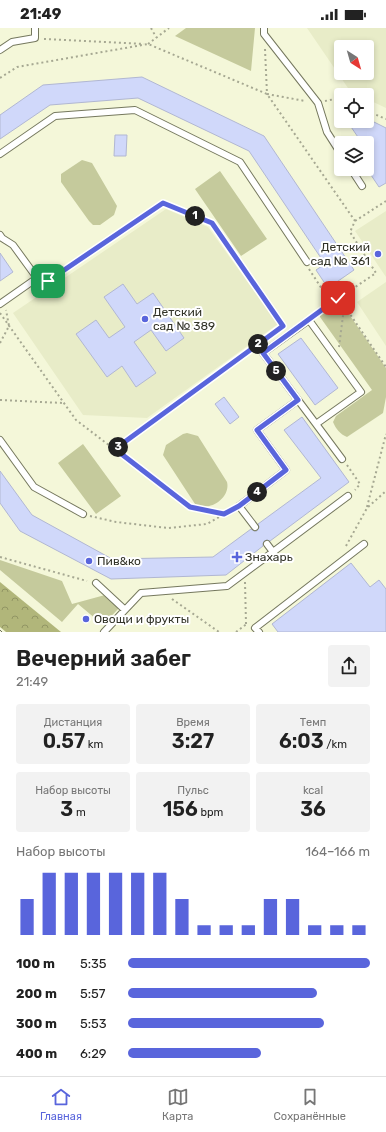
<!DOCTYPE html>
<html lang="ru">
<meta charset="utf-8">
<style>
:root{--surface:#fff;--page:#f2f2f2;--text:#222;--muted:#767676;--line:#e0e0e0;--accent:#5965dc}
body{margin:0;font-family:Rubik,sans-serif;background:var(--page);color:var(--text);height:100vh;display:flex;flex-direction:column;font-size:15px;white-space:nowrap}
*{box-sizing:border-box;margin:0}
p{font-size:13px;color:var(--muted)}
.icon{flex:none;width:22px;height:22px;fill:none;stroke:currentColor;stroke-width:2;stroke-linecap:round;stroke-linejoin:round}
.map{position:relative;height:604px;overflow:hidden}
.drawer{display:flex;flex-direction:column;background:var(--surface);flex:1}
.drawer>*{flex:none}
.needle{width:26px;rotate:143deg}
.buttons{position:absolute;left:334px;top:12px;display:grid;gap:8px}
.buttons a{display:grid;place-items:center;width:40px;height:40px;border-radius:4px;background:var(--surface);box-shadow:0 2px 6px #0003;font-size:20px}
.pin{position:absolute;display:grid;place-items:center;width:34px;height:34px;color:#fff;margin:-17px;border-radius:8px;box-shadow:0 2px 6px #0006}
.km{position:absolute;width:20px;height:20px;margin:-10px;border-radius:50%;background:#222;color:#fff;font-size:11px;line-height:20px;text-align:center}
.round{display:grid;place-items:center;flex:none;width:42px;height:42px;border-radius:4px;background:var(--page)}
.summary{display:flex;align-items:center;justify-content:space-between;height:68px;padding:0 16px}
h1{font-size:22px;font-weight:600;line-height:30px}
.figures{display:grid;grid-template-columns:repeat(3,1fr);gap:6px;height:68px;padding:4px 16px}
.figures div{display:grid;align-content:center;border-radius:4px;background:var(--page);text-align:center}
.figures b{font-size:20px;font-weight:600}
.figures small{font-size:11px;font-weight:400}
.figures p{font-size:11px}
.chart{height:112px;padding:8px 16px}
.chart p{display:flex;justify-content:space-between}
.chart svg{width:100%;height:72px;margin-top:4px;stroke:var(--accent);stroke-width:6}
ul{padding:0 16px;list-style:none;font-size:13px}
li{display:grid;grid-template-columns:64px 48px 1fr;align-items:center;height:30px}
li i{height:10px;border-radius:5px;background:var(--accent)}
.status{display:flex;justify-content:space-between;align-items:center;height:28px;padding:0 20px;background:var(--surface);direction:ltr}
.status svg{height:11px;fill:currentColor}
.tab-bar{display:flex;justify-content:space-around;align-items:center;height:56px;border-top:1px solid var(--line);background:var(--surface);font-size:11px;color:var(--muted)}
.tab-bar a{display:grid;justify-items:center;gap:2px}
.tab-bar .active{color:var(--accent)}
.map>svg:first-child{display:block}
.built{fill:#e8ecc8;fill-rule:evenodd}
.green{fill:#c5ca9c}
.forest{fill:url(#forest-crowns)}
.building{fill:#d0d8fa;stroke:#b1b7d2}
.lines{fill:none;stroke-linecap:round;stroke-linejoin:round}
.service-casing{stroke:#75785e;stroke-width:8}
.path{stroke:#a6a892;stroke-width:2;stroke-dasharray:2 3;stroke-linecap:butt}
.service{stroke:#fff;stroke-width:6}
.tram{stroke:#6c6d5d;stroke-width:1}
.route-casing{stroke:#fff;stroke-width:8}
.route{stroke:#5965dc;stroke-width:5}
.poi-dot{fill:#5965dc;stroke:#fff;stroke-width:1.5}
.labels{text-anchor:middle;stroke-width:4;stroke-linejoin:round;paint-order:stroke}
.poi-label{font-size:12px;fill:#323328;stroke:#fff;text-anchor:start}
</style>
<div class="status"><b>21:49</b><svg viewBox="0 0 49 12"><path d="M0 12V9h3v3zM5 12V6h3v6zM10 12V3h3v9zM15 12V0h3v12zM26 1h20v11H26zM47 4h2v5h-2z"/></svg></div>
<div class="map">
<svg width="386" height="604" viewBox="0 0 386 604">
<defs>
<pattern id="forest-crowns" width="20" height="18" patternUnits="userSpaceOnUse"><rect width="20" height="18" fill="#b1b67a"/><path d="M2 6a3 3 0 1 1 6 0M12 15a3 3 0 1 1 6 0" fill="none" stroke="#919564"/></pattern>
</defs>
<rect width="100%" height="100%" fill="#f4f7d9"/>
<path class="built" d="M307,0h79v80l-19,-9v-4h-9l-8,-4zM341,19h26v26h-26z
M166,181l42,18 70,97 -131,94 -64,-3 -70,-102z
M386,183v66l-31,-46z
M386,254v64l-29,-44z"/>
<path class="green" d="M186,0h69l-4,43 -76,-35z
M82,132l10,3 25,43 -3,9 -14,10h-7l-4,-4 -28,-39v-8z
M220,143l47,68 -26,17 -46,-67z
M338,275l4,1 44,64v29l-3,16 -36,24c-7,-3 -11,-8 -14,-15l3,-6 36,-26 -52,-73v-2z
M187,405l11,3 29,46c4,16 -18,31 -32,22l-32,-49 3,-10 17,-11z
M83,416l38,52 -25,18 -38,-51z
M0,532l62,21 10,23 33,-9 14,13 -16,17 -25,-21 -16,18 -62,-52z"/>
<path class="forest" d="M0,554l61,50h-55l-6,-5z"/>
<path class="building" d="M142,49l122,59 90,134 -26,18 -12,-18 9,-6 -76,-113 -111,-53 -88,7 -50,34v-24l43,-30z
M347,93h25l14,7v55l-7,4 -12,-18v-26h-5z
M115,107h12l-1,21h-12z
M0,225l13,19 -13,9z
M123,256l14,20 16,-11 31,45 -18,13 -15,-21 -17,12 22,31 -20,14 -14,-21 -15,11 -31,-43 20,-14 13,18 16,-11 -21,-30z
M301,310l37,50 -23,17 -37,-51z
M224,369l15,20 -9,7 -15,-20z
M302,389l47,65 -79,59 -3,-1 -3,1 -1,3v2l-37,29 -115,4 -91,-48 -20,-28v-32l32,44 80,44 101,-2 38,-28 3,2h3l2,-4 -1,-3 63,-46 -37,-48z
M351,535l19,24 9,-7 7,9v43h-108l-6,-8z"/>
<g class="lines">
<defs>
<path id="service" d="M264,0v6l54,69 9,29 14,22
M0,22l12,-8 23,-4v-10
M0,126l55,-38 80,-6 105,52 67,100
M351,141l11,17
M0,207l2,3 11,7 24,33 -37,26
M316,396l26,35
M0,412l34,47 49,27
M255,499l-16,-21 47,-36 -29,-40 41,-30 -35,-47 46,-33 52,72 -45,32 -18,-24
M273,524l75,-56
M96,555l28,26
M104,604l37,-39 86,-7 46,-34 -6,-8
M259,604l-4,-4 109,-84"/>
</defs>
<use href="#service" class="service-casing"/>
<path class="path" d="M151,0l5,9
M44,11l100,5
M148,16l21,-16
M265,21l2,45 38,7
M0,50l17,-11 131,-23 119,50 88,127 -5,11 26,41 -37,25
M325,73l10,-2 6,2
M367,83l19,8
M355,193l31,-20
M309,241l22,34
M45,252l3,1 115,-78 50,20 70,103 -168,123
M0,285l76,107 114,87 34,7
M315,287l24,-17 47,69
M0,315l9,-17 -3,-16
M339,319l5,-39
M0,372l63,3
M347,437l13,19 -5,6
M367,479l19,-73
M90,488l26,6 52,6 39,-4 24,-14
M346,518l21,-38 19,-17
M0,529l87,24
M245,554l1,42
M172,571l47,33
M236,604l12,-9"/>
<use href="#service" class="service"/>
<path class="tram" d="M0,602l2,2"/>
</g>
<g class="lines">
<defs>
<path id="route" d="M48,253l115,-78 49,20 71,103 -168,123 75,58 34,7 15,-8 47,-36 -29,-40 41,-30 -35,-47 75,-55"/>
</defs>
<use href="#route" class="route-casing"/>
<use href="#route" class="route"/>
</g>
<g class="poi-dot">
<circle cx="378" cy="226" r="4"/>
<circle cx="145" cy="291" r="4"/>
<path d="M235 523h4v4h4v4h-4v4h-4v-4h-4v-4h4z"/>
<circle cx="89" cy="533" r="4"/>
<circle cx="86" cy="591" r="4"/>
</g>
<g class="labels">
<g class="poi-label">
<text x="370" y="223" text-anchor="end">Детский<tspan x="370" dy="14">сад № 361</tspan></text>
<text x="153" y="288">Детский<tspan x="153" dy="14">сад № 389</tspan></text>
<text x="245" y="533">Знахарь</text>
<text x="97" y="537">Пив&amp;ко</text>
<text x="94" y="595">Овощи и фрукты</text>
</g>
</g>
</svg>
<div class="buttons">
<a><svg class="needle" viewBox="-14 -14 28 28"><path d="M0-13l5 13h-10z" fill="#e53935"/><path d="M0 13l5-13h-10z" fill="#767676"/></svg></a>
<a><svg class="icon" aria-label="locate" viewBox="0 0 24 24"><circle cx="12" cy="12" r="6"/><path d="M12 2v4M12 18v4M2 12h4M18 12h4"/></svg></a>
<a><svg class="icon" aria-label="layers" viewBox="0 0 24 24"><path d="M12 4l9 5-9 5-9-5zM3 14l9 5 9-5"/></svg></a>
</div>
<div class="pin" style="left:48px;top:253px;background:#1e9e55"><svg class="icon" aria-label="arrive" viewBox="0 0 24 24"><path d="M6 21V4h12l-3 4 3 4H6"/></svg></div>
<div class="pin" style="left:338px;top:270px;background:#d93025"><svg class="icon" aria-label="check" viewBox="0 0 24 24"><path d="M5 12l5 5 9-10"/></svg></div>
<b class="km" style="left:195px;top:188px">1</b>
<b class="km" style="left:258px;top:316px">2</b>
<b class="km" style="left:118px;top:419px">3</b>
<b class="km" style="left:257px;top:464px">4</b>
<b class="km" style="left:276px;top:343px">5</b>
</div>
<section class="drawer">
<div class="summary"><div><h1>Вечерний забег</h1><p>21:49</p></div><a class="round"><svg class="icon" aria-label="share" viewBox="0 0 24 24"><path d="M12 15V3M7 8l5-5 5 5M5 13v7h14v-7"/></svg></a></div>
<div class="figures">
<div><p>Дистанция</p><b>0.57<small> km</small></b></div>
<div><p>Время</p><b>3:27</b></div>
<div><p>Темп</p><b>6:03<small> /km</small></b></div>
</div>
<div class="figures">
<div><p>Набор высоты</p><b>3<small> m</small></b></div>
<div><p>Пульс</p><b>156<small> bpm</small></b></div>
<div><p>kcal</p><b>36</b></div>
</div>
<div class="chart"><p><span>Набор высоты</span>164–166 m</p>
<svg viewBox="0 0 160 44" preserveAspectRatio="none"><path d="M5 44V22M15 44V6M25 44V6M35 44V6M45 44V6M55 44V6M65 44V6M75 44V22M85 44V38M95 44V38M105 44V38M115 44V22M125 44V22M135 44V38M145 44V38M155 44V38"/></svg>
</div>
<ul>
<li><b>100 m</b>5:35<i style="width:100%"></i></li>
<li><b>200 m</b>5:57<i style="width:78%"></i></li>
<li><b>300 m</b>5:53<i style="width:81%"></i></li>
<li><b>400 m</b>6:29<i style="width:55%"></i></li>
</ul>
</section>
<nav class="tab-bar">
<a class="active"><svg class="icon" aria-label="home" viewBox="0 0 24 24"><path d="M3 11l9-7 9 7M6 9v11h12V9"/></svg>Главная</a>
<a><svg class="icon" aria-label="map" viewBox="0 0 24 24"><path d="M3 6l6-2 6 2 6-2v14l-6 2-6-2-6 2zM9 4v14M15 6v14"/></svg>Карта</a>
<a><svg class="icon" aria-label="saved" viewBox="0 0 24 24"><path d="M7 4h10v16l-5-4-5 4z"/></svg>Сохранённые</a>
</nav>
